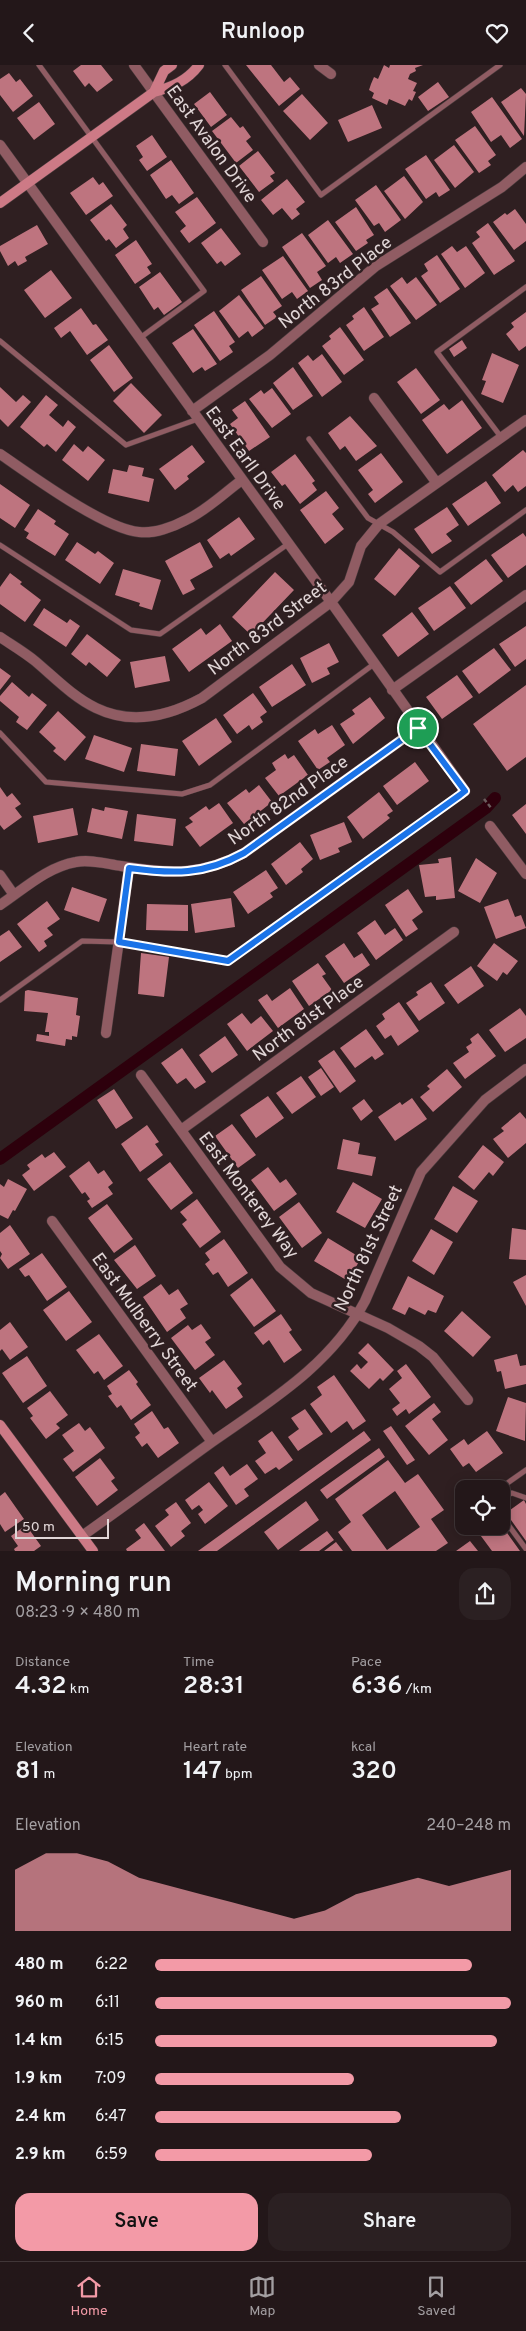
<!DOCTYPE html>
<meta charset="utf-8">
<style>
:root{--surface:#231719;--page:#2b2022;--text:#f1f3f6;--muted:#a39fa2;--line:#403638;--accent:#f39aa7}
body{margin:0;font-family:Overpass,sans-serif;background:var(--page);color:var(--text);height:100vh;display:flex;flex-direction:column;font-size:19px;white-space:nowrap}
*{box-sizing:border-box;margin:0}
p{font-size:16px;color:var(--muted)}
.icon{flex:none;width:28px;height:28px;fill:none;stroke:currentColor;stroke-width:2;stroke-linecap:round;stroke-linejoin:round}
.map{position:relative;height:1486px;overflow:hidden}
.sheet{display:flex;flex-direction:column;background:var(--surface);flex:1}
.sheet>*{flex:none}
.fabs{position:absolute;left:455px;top:1415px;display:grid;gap:10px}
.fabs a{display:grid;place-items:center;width:55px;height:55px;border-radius:10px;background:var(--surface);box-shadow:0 2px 12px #0003,0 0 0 1px var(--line);font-size:25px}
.scale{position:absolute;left:15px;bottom:12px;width:94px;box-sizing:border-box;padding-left:5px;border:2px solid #e1d6d7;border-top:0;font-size:14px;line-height:18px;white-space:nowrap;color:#e1d6d7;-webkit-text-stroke:4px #2f1f21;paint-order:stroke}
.pin{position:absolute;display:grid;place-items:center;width:42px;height:42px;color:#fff;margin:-21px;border:2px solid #fff;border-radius:50%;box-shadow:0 1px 5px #0007}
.round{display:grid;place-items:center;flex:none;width:52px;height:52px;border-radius:15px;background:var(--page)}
.summary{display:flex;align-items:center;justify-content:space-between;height:85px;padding:0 15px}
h1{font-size:28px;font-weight:600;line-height:38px}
.figures{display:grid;grid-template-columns:repeat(3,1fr);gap:8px;height:85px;padding:5px 15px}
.figures div{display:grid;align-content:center}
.figures b{font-size:25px;font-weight:600}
.figures small{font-size:14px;font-weight:400}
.figures p{font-size:14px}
.chart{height:140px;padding:10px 15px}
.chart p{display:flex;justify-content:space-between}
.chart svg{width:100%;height:90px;margin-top:5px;fill:var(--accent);opacity:.7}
.cta{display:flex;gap:10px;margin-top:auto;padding:10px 15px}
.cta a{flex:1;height:58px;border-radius:15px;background:var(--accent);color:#111;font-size:20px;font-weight:600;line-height:58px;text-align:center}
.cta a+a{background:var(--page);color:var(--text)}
ul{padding:0 15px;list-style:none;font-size:16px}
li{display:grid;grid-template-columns:80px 60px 1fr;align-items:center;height:38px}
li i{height:12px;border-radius:6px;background:var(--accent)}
header{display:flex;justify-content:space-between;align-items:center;height:65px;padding:0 15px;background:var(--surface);font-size:22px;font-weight:600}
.tab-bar{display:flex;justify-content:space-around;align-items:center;height:70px;border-top:1px solid var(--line);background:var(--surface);font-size:14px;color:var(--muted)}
.tab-bar a{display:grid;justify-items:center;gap:2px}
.tab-bar .current{color:var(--accent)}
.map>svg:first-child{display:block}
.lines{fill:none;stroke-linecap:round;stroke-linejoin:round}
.canal{stroke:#2d000c;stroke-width:12}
.building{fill:#be747f;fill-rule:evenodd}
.lane-casing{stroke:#4b3c3e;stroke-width:6}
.street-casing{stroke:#4b3c3e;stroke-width:11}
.secondary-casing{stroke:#4b3c3e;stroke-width:11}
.path{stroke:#6a5c5d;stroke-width:2.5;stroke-dasharray:4 2.5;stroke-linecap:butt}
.lane{stroke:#905c63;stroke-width:5}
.street{stroke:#905c63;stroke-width:10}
.secondary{stroke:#cd7a86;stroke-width:10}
.route-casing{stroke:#fff;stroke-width:10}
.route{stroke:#1a73e8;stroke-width:6}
.labels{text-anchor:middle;stroke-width:5;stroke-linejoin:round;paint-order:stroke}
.street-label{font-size:18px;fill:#e1d6d7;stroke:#2f1f21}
</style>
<header><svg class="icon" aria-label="back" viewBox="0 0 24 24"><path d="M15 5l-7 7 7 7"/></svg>Runloop<svg class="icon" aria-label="heart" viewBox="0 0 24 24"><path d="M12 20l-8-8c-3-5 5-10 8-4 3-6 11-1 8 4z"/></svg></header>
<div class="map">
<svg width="526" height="1486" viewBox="0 0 526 1486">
<rect width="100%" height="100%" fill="#2f1f21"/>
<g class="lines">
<path class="canal" d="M0,1094l486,-351 9,-10"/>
</g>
<path class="building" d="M81,0h20l12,15 -16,12 -8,-9 -4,4 -12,-16z
M246,0h25l13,17 6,-5 10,12 -21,17z
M384,0l5,3 1,-3h33l-8,3 1,3 -6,3 -2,5 9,4 -4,8 3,1 -4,9 -3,-2 -4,7 -16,-7 -2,6 -15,-7 2,-5 -5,-3 2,-6 3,-7 4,2z
M9,8l7,9 4,-3 13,17 -20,16 -13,-17v-16z
M438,17l11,15 -21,14 -10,-14z
M521,23l5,6 -2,42 -23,-34z
M210,27l17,23 -16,12 -17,-23z
M302,29l26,29 -18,17 -27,-29z
M492,32l30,42 -12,9 -9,-13 -10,7 -20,-30z
M39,37l16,22 -21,16 -17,-22z
M372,40l10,23 -34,14 -10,-22z
M231,52l9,11 3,-2 8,11 -5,4 7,9 -17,13 -24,-32z
M475,61l21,29 -8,6 3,4 -12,8 -24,-33z
M152,70l15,22 -20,14 -8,-11 4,-3 -7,-11z
M454,80l20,27 -19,16 -21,-28z
M258,86l17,22 -5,3 4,5 -15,11 -20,-26z
M426,90l24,35 -11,7 -3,-5 -10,7 -21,-30z
M171,95l23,33 -15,11 -7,-9 -6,4 -16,-24z
M404,111l19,26 -18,17 -21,-28z
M93,112l6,8 4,-3 10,14 -27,19 -16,-22z
M287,114l18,23 -9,7 4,5 -8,6 -10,-12 -9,7 -12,-15z
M376,120l25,35 -16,12 -6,-9 -5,3 -19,-26z
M197,132l19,26 -27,20 -9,-12 6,-5 -11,-14z
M111,139l16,21 -4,4 6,9 -13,10 -7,-9 -3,2 -16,-21z
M356,142l18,28 -8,5 2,3 -12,8 -21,-29z
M515,144l11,15v17l-12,9 -21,-28 12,-9 2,2z
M328,155l25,34 -13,9 -4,-6 -8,6 -20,-28z
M488,158l27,38 -21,14 -22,-32 8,-6 -4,-5z
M37,160l11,19 -23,13 2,4 -9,5 -3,-5 -7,5 -8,-15v-5z
M221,163l20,26 -16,12 -4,-5 -4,3 -16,-21z
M302,168l24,33 -9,6 5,8 -12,8 -28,-41z
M136,175l16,24 -5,3 4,6 -16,11 -20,-29z
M452,181l5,6 9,-6 19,27 -20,15 -24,-34z
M437,190l23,34 -20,14 -19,-27 7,-5 -4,-7z
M283,191l25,35 -11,8 -5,-7 -10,7 -20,-29z
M51,205l21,28 -27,20 -21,-28z
M160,207l22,30 -18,13 -6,-8 -4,3 -15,-23z
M261,211l21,30 -9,6 4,5 -12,8 -24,-35z
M402,212l5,7 9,-7 21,28 -21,15 -26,-34z
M387,223l24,35 -21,14 -19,-28 8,-5 -5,-7z
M239,230l25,33 -12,9 -4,-6 -9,7 -20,-27z
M364,242l20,30 -20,14 -18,-26 8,-6 -2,-3z
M81,243l12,17 3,-1 12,16 -21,15 -17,-24 -9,7 -7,-10z
M214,246l21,31 -6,4 4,6 -13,9 -26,-36z
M526,247v34l-7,5 -13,-17 8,-7 -3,-4z
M340,262l24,33 -20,15 -22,-29 9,-7 -2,-3z
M193,264l24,35 -12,7 -3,-4 -9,6 -21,-30z
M462,275l5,8 -13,9 -5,-8z
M109,280l24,33 -19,14 -24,-32z
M492,288l27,12 -16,38 -22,-9 5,-13 -4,-1z
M322,289l20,28 -20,15 -24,-34 10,-8 5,6z
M293,302l20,29 -20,14 -20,-27z
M416,303l24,32 -19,14 -24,-32z
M131,318l31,32 -18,18 -31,-32z
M0,322l16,15 7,-7 8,7 -23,25 -8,-8z
M272,323l19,26 -19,14 -23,-29 12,-9 3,4z
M46,330l12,10 -9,10 14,12 5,-7 8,7 -20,25 -9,-8 -3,3 -24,-20z
M462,335l20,28 -35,26 -25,-34 22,-16 5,6z
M245,336l25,36 -21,14 -19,-27 8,-6 -6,-8z
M350,351l27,30 -21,15 -11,-15 -5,4 -12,-17z
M74,379l9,8 5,-6 17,14 -17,21 -26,-21z
M192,380l13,17 -18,14 2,3 -14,11 -16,-21z
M523,385l3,3v33l-8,6 -5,-7 -8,7 -13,-17z
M381,388l22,29 -28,21 -7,-9 5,-4 -15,-20z
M295,389l20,27 -3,2 5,7 -17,14 -15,-20 -3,2 -11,-14z
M129,400l15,3 -2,8 12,3 -5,23 -41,-9 5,-24 14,3z
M486,416l15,22 -33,23 -16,-22z
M0,419l30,21 -15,23 -15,-10z
M326,426l13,17 -7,6 12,15 -19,15 -25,-34z
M447,442l12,18 -13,9 6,7 -20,13 -18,-25z
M38,444l18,12 -2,3 15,10 -14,22 -29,-18 3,-5 -5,-3z
M239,452l16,22 -24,17 -2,-3 -9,6 -13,-19z
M523,468l3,4v28l-18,13 -17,-23z
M77,477l18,12 3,-3 16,12 -14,21 -35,-24z
M200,477l13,25 -23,13 5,9 -12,6 -18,-34z
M399,483l21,18 -25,30 -21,-17z
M486,494l17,22 -32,24 -17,-22z
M123,504l38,11 -9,30 -13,-4 1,-3 -25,-8z
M275,507l19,18 -43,45 -19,-18z
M10,508l12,9 -2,2 21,16 -16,22 -25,-18v-17z
M450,521l16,22 -32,23 -16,-23z
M44,543l23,15 3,-4 10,7 -14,21 -33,-22z
M412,547l17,22 -31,23 -16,-22z
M220,559l12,17 -43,31 -17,-23 29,-21 5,7z
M526,561v33l-11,8 -16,-23z
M87,569l34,26 -14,17 -18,-15 -3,4 -15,-12z
M329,578l10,19 -12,6 3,6 -18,9 -12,-25z
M494,583l17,22 -32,24 -17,-23z
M165,591l5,25 -35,7 -5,-26z
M292,599l14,21 -34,22 -13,-20z
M0,603l11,8 -11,14z
M457,610l16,22 -31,22 -16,-22z
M12,617l17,15 3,-4 15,12 -20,25 -11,-8 3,-5 -19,-16v-5z
M526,620v72l-19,14 -34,-47z
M253,628l14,19 -7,5 3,5 -11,8 -3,-5 -12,9 -14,-19z
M370,632l15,21 -32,26 -13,-20 15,-10 -3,-4z
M58,646l28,26 -21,24 -12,-10 3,-3 -17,-16z
M216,653l16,24 -33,24 -17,-25z
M332,660l13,20 -18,13 3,4 -12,8 -20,-29 17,-12 3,5z
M94,670l38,13 -8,24 -39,-13z
M141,679l37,5 -3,27 -38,-5z
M285,689l3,5 6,-4 14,20 -29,21 -14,-18 11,-8 -4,-7z
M415,697l14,19 -32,24 -14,-19z
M259,720l13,17 -28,22 -17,-21 19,-14 3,4z
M0,722l7,10 5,-4 9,11 -6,4 7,9 -18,13 -4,-5z
M379,727l14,19 -6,4 3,3 -27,21 -16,-22z
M219,738l14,20 -33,24 -15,-20 8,-5 -4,-4 17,-12 3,4z
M526,739v30l-14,-19z
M105,742l23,4 -6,28 -35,-7 5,-24 12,3z
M73,743l5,27 -40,8 -5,-27z
M137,749l39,5 -3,27 -39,-5z
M344,757l8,20 -14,6 2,4 -20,8 -10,-25z
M300,777l13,17 -12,10 2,3 -17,13 -15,-21z
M451,792l4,41 -19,2v-4l-11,1 -6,-32 20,-2 -1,-4z
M476,793l21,15 -17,30 -22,-12z
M266,805l12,18 -8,5 3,4 -25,17 -15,-22z
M72,822l35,12 -8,23 -35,-12z
M408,824l15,23 -11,8 6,9 -12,8 -21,-32z
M231,833l4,29 -40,6 -4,-29z
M508,834l7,18 6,-2 5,13 -30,11 -12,-32z
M47,836l13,18 -13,9 6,7 -9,6 3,5 -8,6 -22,-28z
M147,839l41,1v26l-42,-1z
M375,855l10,15 10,-7 8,12 -27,20 -19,-27z
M9,865l13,17 -22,15v-26z
M344,878l10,15 8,-5 8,12 -26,18 -19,-27z
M494,878l24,18 -11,14 -4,-3 -6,9 -20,-15z
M141,888l28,4 -5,40 -26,-3z
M318,898l8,11 -4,2 10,14 -23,16 -17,-25z
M471,901l13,20 -26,18 -14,-19z
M431,917l14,21 -26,18 -13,-18 12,-8 -2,-3z
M290,923l14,21 -26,19 -20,-28 9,-6 5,7z
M28,925l50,8 -2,17 4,1 -3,21 -5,-1v4l-6,-1 -1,7 -29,-5 1,-7 12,2v-4h-4l3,-19 -24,-2 1,-20z
M399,937l20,29 -21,15 -7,-11 -6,4 -9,-13 9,-7 -3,-5z
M520,943l6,8v22l-21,14 -16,-22z
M242,948l9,11 10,-8 12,15 -26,20 -20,-27z
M366,964l18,25 -9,6 -3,-4 -17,12 -15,-20z
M478,968l18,23 -31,23 -12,-16 16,-11 -3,-5 6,-4 -2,-4z
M225,971l13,19 -26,18 -13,-18z
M182,983l24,34 -11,7 -9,-11 -9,6 -16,-21z
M334,985l22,31 -16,12 -22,-32z
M321,1003l13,19 -13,9 -13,-19z
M447,1004l15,18 -29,25 -13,-15 10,-8 -3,-3z
M301,1011l15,21 -24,17 -16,-21z
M114,1024l19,29 -17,11 -19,-29z
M268,1031l16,22 -28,20 -16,-23z
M412,1033l15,21 -32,22 -17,-24 22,-15 2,3z
M364,1034l9,12 -12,10 -9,-13z
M520,1047l6,7v24l-18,15 -15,-19 11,-8 -3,-3z
M232,1059l24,31 -18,13 -23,-32z
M147,1060l12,17 -4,2 8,11 -23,17 -19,-28z
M343,1074l17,4 -2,11 18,3 -4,19 -35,-7z
M483,1080l21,17 -11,14 -4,-4 -15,18 -16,-13z
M54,1087l12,15 -32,24 -12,-16 8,-6 -3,-4 15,-11 3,4z
M89,1096l9,13 6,-4 9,13 -5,4 5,7 -21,14 -5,-7 3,-2 -5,-7 -3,2 -13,-18z
M170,1097l23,31 -22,17 -24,-31z
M268,1102l12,16 6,-4 11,15 -23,17 -23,-31z
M8,1114l19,10 -12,22 -2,-1 -5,9 -8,-4v-31l4,3z
M353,1117l29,17 -17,29 -29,-16z
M453,1121l25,15 -21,32 -23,-14z
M197,1134l24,33 -21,16 -18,-24 5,-4 -7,-8z
M299,1137l23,31 -20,15 -23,-31z
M107,1139l26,35 -19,14 -26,-35z
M10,1160l20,29 -22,15 -8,-11 2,-4 -2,-3v-18z
M512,1163l14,2v30l-17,-1z
M431,1164l22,13 -19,33 -22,-14z
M328,1173l33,20 -13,23 -34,-20z
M224,1174l24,34 -20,14 -10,-15 -5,3 -8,-11 5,-4 -5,-7z
M135,1180l21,31 -19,13 -23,-29z
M42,1188l25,34 -20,14 -18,-26 -4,2 -6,-8z
M526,1210v31l-13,-24z
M408,1211l36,20 -8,17 -8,-3 -3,5 -16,-8 -4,8 -13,-6z
M252,1213l24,33 -22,16 -24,-32z
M161,1219l8,11 9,-6 10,15 -8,5 6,9 -19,14 -24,-35z
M69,1226l23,31 -26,19 -23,-31z
M462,1246l29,26 -18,20 -29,-26z
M281,1249l11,16 -3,2 13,18 -18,13 -15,-23 -6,5 -9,-12z
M10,1257l18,25 -18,13 -8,-11 -2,2v-21z
M201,1259l10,14 -6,4 10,13 -20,15 -24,-32 17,-13 4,5z
M99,1269l24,32 -19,14 -6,-9 -4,3 -18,-24z
M368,1278l26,27 -11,11 -3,-3 -11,11 -19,-18 7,-7 4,5 7,-7 -10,-9z
M517,1289l3,12 6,-1v19l-21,5 -4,-18 -4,1 -3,-12z
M27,1291l20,30 -24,17 -21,-30z
M224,1295l18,24 -5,4 6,9 -17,12 -14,-19 -2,3 -11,-15z
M406,1299l25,33 -22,17 -3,-5 -9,7 -5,-7 8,-6 -11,-14 13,-11 -5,-7z
M129,1305l9,12 -2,2 15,21 -20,15 -10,-15 -4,3 -9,-12 4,-2 -5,-8z
M334,1310l32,46 -13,9 -6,-9 -16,12 -21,-29 12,-9 -5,-8z
M50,1326l18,24 -12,9 4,4 -14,11 -16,-21 3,-2 -6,-8z
M508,1332l18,6 -1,38 -29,-10z
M434,1338l7,9 -9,7 16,21 -19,15 -24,-29z
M305,1344l18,25 -25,17 -10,-14 11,-8 -8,-11z
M152,1346l12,18 4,-2 11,16 -21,15 -11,-15 -5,4 -7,-10 5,-4 -6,-9z
M79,1358l6,8 5,-4 15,21 -32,24 -10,-13 11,-8 -12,-16z
M391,1361l24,34 -8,5 -24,-34z
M272,1366l21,29 -14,10 -3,-3 -11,7 -10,-13 11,-8 -8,-12z
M364,1366l7,9 -154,111h-19z
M487,1366l16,22 -27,19 -7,-9 -6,4 -13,-18 14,-10 4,6z
M379,1383l6,9 -58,42 -7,-9z
M100,1393l15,20 -4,3 7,9 -21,16 -22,-29z
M388,1395l17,23 13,-9 26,36 -13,9 17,24 -12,8h-84l-14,-19 13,-10 -16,-23zM395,1426l25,36 -33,23 -25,-35z
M247,1399l11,15 -14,10 5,7 -13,9 -22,-32 9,-7 7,10z
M209,1417l19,24 -23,18 -7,-10 5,-4 -4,-5 -7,5 -7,-10z
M5,1427l19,27 -19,13 -5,-8v-28z
M524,1435l2,4v37l-20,-28z
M306,1436l13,19 -41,30 -14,-18z
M176,1437l15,21 -10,8 4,5 -14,11 -16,-21 14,-11 -4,-5z
M144,1458l21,28h-38l-1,-2 15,-11 -6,-8z
M26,1460l15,21 -7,5h-19l-1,-2 4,-3 -7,-10z
M485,1461h17l18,25h-28l-14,-19z
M327,1466l7,9 -15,11h-20z
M470,1476l8,10h-22z
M336,1477l7,9h-19z"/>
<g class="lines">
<defs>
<path id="lane" d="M39,0l165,226 -64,47
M225,0l96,130 179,-130
M0,276l126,104 72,-26
M501,372l-64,-85 89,-65
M309,374l59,79 25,14 47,40 86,-62
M0,480l131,85 29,4 128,-90
M0,668l46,49 136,12 28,-9 164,-121
M0,935l82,-59 37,1 110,19 236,-170
M499,1424l27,-19
M501,1433l11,-5 14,5
M501,1450l25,34"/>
<path id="street" d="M134,0l129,177
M319,0l12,9
M0,80l331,457 134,189
M374,333l62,84
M192,346l78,-56 106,-89 126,-79 24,-20
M0,389c31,21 104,75 139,78 15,2 34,-5 47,-12 20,-9 38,-27 56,-40
M0,572c12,8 24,15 35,24 19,16 38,36 61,47 35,17 73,8 106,-10l129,-96 18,-20 12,-36 18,-22 147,-104
M392,625l134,-95
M490,761l36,48
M0,810l14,20
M0,840c24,-16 47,-38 76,-43 14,-3 31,2 45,4 46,8 81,10 123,-13l174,-125
M106,968l23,-165
M141,1010l139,192 31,26 77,35 31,18 14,11 35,43
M181,1065l273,-198
M52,1156l160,221
M82,1471c44,-31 87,-63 130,-94 57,-40 119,-77 153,-141l56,-129 64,-72 41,-31"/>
<path id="secondary" d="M154,27l10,-21 8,-6
M0,138l154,-111c18,-5 33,-11 45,-27
M0,1360l93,126"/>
</defs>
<use href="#lane" class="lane-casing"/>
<use href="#street" class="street-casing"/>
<use href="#secondary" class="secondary-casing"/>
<path class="path" d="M484,734l8,10"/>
<use href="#lane" class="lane"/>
<use href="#street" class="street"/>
<use href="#secondary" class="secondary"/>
</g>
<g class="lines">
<defs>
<path id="route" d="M418,663l47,63 -5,4 -232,166 -109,-19 10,-74c44,6 75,7 115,-15z"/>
</defs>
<use href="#route" class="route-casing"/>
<use href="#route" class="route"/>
</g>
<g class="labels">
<g class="street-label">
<text transform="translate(212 79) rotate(54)" y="6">East Avalon Drive</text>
<text transform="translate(335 217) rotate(-38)" y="6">North 83rd Place</text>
<text transform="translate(246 393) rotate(54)" y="6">East Earll Drive</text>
<text transform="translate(267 563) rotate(-37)" y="6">North 83rd Street</text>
<text transform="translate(288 735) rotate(-35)" y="6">North 82nd Place</text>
<text transform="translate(308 953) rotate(-36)" y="6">North 81st Place</text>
<text transform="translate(249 1130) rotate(53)" y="6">East Monterey Way</text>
<text transform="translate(368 1183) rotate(-65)" y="6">North 81st Street</text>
<text transform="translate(145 1257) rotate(54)" y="6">East Mulberry Street</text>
</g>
</g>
</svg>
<div class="fabs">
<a><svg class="icon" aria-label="locate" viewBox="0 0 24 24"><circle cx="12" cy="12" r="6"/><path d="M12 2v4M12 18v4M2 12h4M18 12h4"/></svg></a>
</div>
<div class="scale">50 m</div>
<div class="pin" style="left:418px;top:663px;background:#1e9e55"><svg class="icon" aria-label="arrive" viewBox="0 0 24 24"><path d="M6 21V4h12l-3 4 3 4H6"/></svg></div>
</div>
<section class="sheet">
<div class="summary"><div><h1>Morning run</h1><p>08:23 · 9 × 480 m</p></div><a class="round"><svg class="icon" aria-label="share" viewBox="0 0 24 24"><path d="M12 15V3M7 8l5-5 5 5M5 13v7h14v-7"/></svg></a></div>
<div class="figures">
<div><p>Distance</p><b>4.32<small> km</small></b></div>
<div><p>Time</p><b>28:31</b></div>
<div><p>Pace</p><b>6:36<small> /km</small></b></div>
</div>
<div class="figures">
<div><p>Elevation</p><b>81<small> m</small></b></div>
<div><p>Heart rate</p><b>147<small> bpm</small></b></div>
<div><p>kcal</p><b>320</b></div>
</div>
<div class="chart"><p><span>Elevation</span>240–248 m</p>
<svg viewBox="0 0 160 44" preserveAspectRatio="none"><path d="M0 44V14L10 6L20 6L30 10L40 18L50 22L60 26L70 30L80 34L90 38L100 34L110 26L120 22L130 18L140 22L150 18L160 14V44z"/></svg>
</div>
<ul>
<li><b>480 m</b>6:22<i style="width:89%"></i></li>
<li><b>960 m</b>6:11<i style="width:100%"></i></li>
<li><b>1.4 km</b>6:15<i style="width:96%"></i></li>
<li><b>1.9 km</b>7:09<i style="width:56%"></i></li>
<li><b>2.4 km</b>6:47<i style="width:69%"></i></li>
<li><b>2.9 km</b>6:59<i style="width:61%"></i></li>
</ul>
<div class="cta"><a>Save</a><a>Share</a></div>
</section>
<nav class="tab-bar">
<a class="current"><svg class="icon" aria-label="home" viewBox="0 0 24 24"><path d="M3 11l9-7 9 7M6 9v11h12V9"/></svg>Home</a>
<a><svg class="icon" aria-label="map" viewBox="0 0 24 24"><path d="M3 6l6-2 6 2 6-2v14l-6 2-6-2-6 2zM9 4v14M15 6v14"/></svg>Map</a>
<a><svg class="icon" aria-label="saved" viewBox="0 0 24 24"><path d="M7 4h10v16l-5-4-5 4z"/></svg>Saved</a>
</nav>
